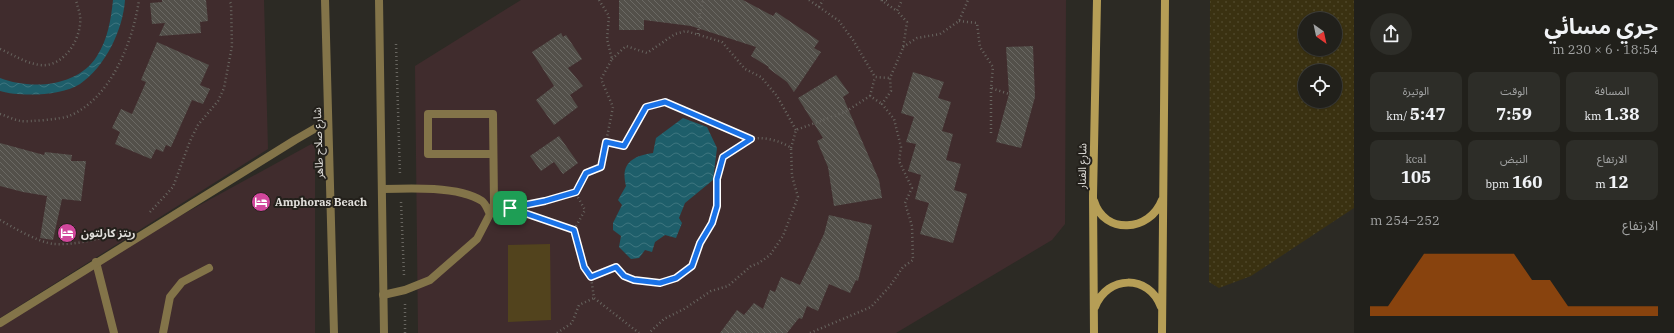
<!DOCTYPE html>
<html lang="ar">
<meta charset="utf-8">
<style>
:root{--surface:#21201b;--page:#2d2d28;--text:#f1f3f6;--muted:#a2a3a3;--line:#3e3e3a;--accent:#b45309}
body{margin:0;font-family:"IBM Plex Serif","Noto Sans Arabic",serif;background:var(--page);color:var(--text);direction:rtl;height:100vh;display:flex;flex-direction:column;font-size:15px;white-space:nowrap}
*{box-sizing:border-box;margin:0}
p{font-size:13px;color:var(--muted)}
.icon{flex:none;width:22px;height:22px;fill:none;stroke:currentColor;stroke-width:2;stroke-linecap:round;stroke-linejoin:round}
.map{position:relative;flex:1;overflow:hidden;direction:ltr}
.panel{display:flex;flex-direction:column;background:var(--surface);width:320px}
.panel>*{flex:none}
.needle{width:26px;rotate:147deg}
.controls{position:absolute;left:1298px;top:12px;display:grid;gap:8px}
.controls a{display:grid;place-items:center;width:44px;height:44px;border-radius:50%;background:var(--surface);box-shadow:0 1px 3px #0004,0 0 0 1px var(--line);font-size:20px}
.pin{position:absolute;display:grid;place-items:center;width:34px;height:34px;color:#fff;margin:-17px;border-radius:8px;box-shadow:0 2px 6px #0006}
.round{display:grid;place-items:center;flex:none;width:42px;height:42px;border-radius:21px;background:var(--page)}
.overview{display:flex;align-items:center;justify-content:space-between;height:68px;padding:0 16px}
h1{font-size:22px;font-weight:700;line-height:30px}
.figures{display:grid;grid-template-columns:repeat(3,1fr);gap:6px;height:68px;padding:4px 16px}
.figures div{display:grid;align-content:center;border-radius:8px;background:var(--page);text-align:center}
.figures b{font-size:17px;font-weight:700}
.figures small{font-size:11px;font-weight:400}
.figures p{font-size:11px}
.chart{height:112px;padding:8px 16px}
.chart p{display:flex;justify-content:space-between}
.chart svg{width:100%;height:72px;margin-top:4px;fill:var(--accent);opacity:.7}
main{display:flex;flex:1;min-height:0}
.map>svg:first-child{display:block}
.commercial{fill:#402c2d}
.green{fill:#52431d}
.sand{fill:url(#sand-dots);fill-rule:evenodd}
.water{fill:url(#water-waves)}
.building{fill:url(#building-back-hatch)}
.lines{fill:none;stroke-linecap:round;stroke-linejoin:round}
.path{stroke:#686660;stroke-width:2.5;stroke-dasharray:1 3;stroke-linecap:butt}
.service{stroke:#837449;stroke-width:8}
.minor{stroke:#837449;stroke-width:8}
.secondary{stroke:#b69e56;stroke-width:8}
.route-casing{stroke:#fff;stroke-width:8}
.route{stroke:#1a73e8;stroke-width:5}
.labels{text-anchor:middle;stroke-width:4;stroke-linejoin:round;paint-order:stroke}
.street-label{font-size:11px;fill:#e1dfdb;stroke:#23201b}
.poi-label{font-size:11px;font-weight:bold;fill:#e1dfdb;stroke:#23201b;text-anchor:start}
</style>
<main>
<section class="panel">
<div class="overview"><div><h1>جري مسائي</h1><p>18:54 · 6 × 230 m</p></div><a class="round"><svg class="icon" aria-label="share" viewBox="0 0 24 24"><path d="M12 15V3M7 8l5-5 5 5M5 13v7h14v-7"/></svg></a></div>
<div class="figures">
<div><p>المسافة</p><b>1.38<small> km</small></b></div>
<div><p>الوقت</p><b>7:59</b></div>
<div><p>الوتيرة</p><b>5:47<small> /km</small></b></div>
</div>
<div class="figures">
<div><p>الارتفاع</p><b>12<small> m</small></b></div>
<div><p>النبض</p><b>160<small> bpm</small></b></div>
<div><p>kcal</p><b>105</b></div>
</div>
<div class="chart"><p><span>الارتفاع</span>252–254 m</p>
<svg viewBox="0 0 160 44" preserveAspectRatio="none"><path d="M0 44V38L10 38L20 22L30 6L40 6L50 6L60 6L70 6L80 6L90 22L100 22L110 38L120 38L130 38L140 38L150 38L160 38V44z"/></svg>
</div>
</section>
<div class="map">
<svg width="1354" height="333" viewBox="0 0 1354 333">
<defs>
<pattern id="sand-dots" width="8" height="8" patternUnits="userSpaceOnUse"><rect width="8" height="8" fill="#3a3111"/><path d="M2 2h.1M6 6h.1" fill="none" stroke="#4d4528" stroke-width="1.8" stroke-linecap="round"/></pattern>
<pattern id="water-waves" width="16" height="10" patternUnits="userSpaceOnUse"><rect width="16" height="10" fill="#1e5e6a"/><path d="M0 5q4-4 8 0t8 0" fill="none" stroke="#3e757f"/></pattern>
<pattern id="building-back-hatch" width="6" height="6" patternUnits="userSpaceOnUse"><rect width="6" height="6" fill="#53504a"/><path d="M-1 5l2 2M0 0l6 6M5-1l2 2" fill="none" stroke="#6b6964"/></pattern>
</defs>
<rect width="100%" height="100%" fill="#2c2a24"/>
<path class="commercial" d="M0,0h264l4,149 -268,169z
M521,0h545l-1,224 -13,16 -156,93h-478l-3,-267z
M315,142v191h-315v-7l96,-64z"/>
<path class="green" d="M550,244l1,76 -43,2v-77z"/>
<path class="sand" d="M1210,0h144v208l-103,68 -32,12 -10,-6zM1305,19h30v30h-30zM1305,71h30v30h-30z"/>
<path class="water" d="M113,0h12c-2,30 -20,67 -45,84 -18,12 -60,13 -80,7v-13c31,12 78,9 97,-22 11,-17 14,-37 16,-56z
M683,118l24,9 10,21 -4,32 -28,23 -6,15 3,5 -6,15 -11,-3 -10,7 -3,10 -7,-2 -6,8 -8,1 -12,-12 2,-11 -8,-6v-7l9,-18 -4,-5 8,-14c-6,-23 7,-30 27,-33l3,-15z"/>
<path class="building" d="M162,0h44l2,21 -8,1 1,11 -42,3 6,-13 -13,1 -2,-21 12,-1z
M619,0h124l30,16 3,-4 43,29 -5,7 7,4 -27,40 -7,-10 -19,-14 1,-1 -18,-11 5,-9 -65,-21 -47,-6v10h-25z
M561,33l2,4 3,-2 16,24 -14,9 15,18 -13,9 8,12 -24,18 -18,-25 18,-14 -22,-34z
M157,42l52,23 -9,20 10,4 -7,15 -11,-4 -21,47 -5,-2 -3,7 -7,-3 -5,10 -36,-15 5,-12 -8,-4 9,-19 11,5 14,-32 -5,-2z
M1033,46l2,51 -14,51 -25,-6 13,-48 -3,-47z
M913,72l31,10 -6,16 13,4 -9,29 11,3 -7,26 15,4 -7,26 13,4 -14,49 -33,-9 9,-31 -14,-4 6,-24 -13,-4 8,-27 -10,-2 8,-25 -13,-4z
M836,75l13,18 -6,4 36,83 3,18 -48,8 -6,-39 -11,-26 6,-3 -25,-40z
M559,136l19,27 -15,11 -9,-12 -13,9 -11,-15z
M0,143l44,12 1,-3 27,3 -1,6h15l-5,40 -19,-2 -9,41 -13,-2 7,-42 -24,-4 -23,-6z
M829,215l43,10 -14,56 -2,-1 -6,13 -21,-9 -11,27 -11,-5 -5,13 -3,-1 -12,15h-67l17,-23 7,5 10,-12 9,6 7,-19 5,2 6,-15 19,8 24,-51z"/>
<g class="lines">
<path class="path" d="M599,0l10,16 -2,23 5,20 -11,20 12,28 -7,35 18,4 22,-39 19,-5 86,37
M809,0l30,21 14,19 22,37 15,1
M881,0l16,11
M882,0h7
M819,7l4,-7
M959,21l18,2 3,24 13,20 -2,21 18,6
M698,34l2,-21 3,-13
M396,44l4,131
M903,47l14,-9 23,-4 19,-13 9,-21
M0,49c14,6 25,14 40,16 25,3 43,-29 40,-50 -1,-5 -3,-10 -4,-15
M612,59l14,-13 21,7 28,-19 11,-3 36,11 23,27 16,8 16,19 19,34
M991,88v46
M870,96l5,-19
M0,114c7,2 14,6 21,7 8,1 41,-2 48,-5 42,-17 64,-75 70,-116
M791,148l5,-18 49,-18 25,-16 12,8
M401,202l3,73
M510,208l64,22 11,-20 -10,-18
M507,209l38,-8 30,-9 11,-19 15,-6 5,-25
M150,212l23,-25 17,-46 8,-16 20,-24 6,-13 8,-42 -1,-42 -2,-4
M0,220c12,7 40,23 54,24 21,1 41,-4 61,-10
M574,230l10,37 7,10 3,21 45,35
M591,277l25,-10 8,9 10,4 26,3 16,-5 16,-12 8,-23 12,-20 5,-17v-27l6,-22c8,-6 17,-13 26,-17 11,-5 33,1 42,8l1,28 6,21 -15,39 -13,19 -11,8 -8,3 -23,20 -17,5 -27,18 -20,10 -15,14
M405,304v29
M557,333l15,-10 7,-18 15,-7
M810,333l61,-26 19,-21 13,-19 10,-7 -1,-34 -7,-23 7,-15 -13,-27 2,-14 -7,-28 -12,-15 9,-13 -1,-13 13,-30 4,-26 -10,-11 5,-11"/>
<path class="service" d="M383,189c26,-1 76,-3 99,12 3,2 6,9 8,13l-13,25 -47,41 -25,10 -22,5
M490,214l4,-10 -1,-90h-65v40h65
M96,262l18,71
M163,333l7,-36 12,-15 27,-14"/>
<path class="minor" d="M325,0l9,333
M379,0l5,333
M0,323l295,-183 33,-19"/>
<path class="secondary" d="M1094,201c10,34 56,31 68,-1
M1095,307c12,-32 54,-33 66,0
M1094,333l-1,-137 4,-196
M1162,333l3,-333"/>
</g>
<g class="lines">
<defs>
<path id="route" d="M665,102l86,37 -28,18 -6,22v27l-5,17 -12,20 -8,23 -16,12 -16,5 -26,-3 -10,-4 -8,-9 -25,10 -7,-10 -10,-37 -64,-22 35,-7 31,-9 10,-19 15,-6 5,-25 18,4 22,-39z"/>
</defs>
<use href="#route" class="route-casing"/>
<use href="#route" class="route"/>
</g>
<defs>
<symbol id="hotel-disc" viewBox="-11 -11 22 22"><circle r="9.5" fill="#d1479c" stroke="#23201b"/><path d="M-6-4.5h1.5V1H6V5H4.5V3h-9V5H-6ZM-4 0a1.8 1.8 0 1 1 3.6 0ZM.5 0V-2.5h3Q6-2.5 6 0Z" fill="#fff"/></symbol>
</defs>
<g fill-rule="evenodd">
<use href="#hotel-disc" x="250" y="191" width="22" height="22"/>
<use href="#hotel-disc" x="56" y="222" width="22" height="22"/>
</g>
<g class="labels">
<g class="street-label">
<text transform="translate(318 143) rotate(-92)" y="4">شارع صلاح طاهر</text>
<text transform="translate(1082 166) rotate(-89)" y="4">شارع الفنار</text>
</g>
<g class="poi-label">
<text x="275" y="206">Amphoras Beach</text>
<text x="81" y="237">ريتز كارلتون</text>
</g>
</g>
</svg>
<div class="controls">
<a><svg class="needle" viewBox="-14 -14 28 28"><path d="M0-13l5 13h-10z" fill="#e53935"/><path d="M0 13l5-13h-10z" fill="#a2a3a3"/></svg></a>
<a><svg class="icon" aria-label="locate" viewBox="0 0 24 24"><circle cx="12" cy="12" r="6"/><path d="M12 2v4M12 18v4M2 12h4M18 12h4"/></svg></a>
</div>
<div class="pin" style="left:510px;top:208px;background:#1e9e55"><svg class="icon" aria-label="arrive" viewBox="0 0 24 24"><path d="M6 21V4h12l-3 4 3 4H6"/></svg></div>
</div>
</main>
